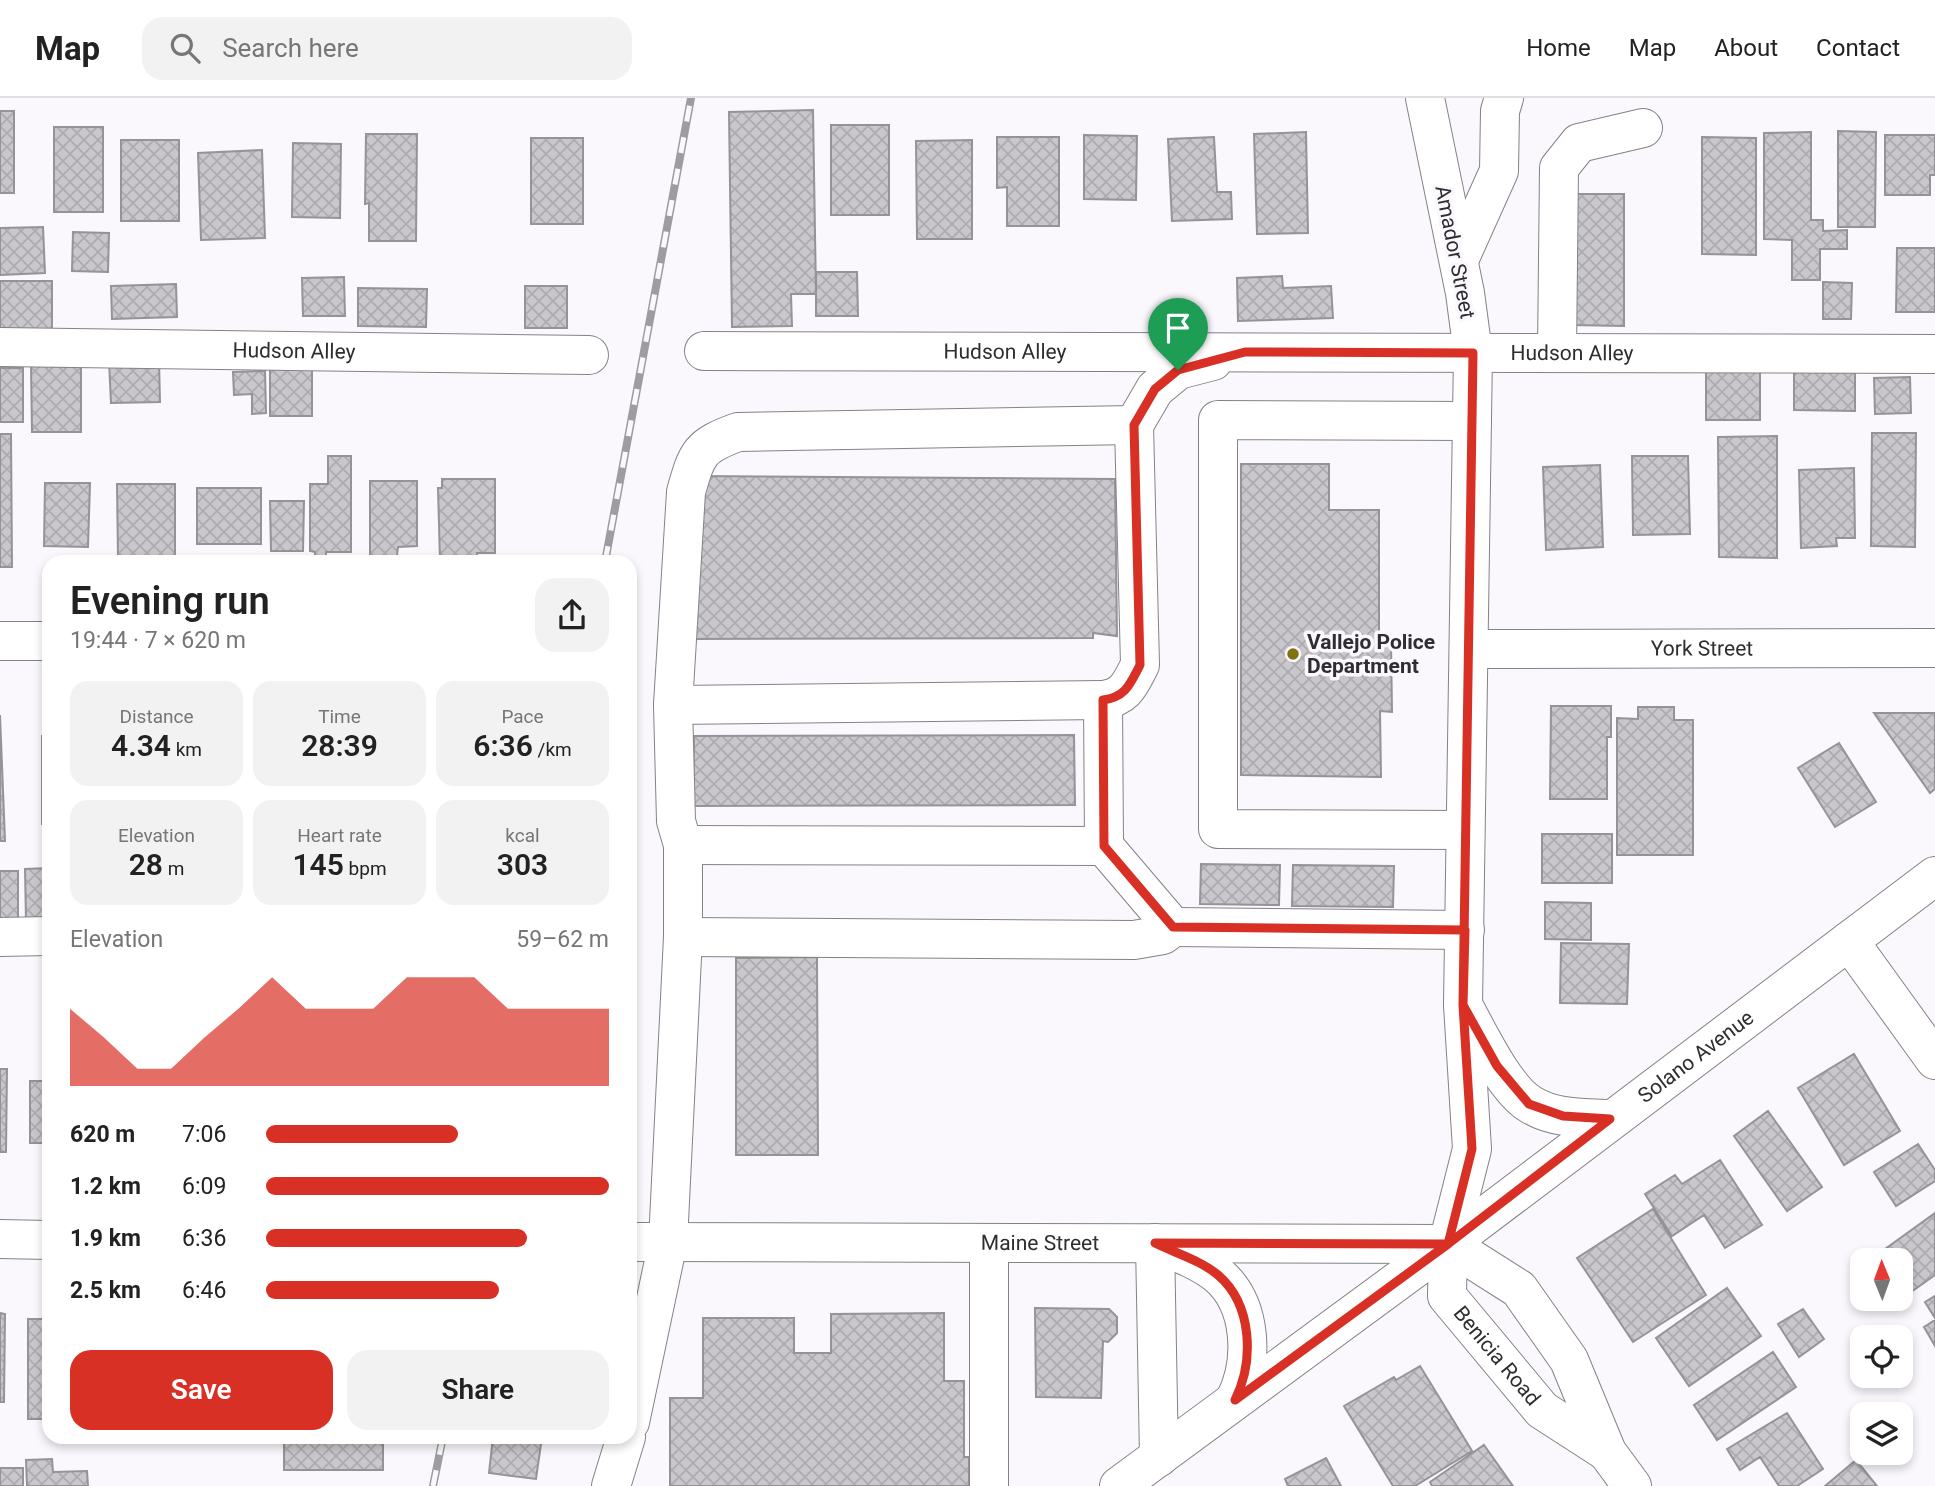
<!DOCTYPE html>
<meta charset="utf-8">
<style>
:root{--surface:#fff;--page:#f2f2f2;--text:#222;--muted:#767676;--line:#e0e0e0;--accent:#d93025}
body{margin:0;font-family:Roboto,sans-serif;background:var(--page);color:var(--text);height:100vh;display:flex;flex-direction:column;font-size:26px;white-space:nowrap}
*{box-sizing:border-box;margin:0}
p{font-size:23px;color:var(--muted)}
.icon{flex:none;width:38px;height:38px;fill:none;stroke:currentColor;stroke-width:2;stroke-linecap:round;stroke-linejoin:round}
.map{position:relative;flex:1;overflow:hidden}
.details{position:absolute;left:42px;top:457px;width:595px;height:889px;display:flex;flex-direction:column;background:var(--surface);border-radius:21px;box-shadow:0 4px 10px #0003}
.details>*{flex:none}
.needle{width:46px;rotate:359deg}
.buttons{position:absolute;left:1850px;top:1150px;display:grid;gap:14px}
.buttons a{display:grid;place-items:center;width:63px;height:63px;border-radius:14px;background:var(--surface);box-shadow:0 4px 10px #0003;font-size:35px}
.pin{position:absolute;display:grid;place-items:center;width:60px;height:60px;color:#fff;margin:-72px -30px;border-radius:50% 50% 50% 0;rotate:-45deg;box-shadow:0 0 7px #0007}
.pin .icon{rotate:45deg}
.round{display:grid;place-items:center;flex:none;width:74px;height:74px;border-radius:21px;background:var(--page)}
.headline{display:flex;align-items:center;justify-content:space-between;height:119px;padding:0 28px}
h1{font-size:38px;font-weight:600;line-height:52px}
.figures{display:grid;grid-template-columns:repeat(3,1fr);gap:10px;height:119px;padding:7px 28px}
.figures div{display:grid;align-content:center;border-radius:18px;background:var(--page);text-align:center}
.figures b{font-size:30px;font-weight:600}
.figures small{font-size:19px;font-weight:400}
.figures p{font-size:19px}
.chart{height:196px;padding:14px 28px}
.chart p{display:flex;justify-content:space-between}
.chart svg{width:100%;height:126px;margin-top:7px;fill:var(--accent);opacity:.7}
.primary-button{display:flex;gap:14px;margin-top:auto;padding:14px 28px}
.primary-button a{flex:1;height:80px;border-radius:21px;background:var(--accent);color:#fff;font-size:28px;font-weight:600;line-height:80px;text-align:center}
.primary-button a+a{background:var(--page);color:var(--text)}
ul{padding:0 28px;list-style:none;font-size:23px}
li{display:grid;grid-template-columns:112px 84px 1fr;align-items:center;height:52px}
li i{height:18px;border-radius:9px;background:var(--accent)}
header{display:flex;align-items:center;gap:42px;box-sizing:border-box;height:98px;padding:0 35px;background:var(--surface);border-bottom:2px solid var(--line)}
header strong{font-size:33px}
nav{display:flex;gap:38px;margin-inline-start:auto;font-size:24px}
.search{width:490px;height:63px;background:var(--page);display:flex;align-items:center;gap:18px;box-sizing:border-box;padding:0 24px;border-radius:21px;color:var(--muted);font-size:26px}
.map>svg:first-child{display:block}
.building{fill:url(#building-cross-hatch);stroke:#959397;stroke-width:2}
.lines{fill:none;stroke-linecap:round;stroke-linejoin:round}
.minor-casing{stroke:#848286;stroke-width:40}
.major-casing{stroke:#848286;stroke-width:40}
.minor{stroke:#fff;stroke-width:38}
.major{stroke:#fff;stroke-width:38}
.rail-casing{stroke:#9d9c9f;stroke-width:8}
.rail{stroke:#faf8fd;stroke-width:5;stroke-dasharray:16;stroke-linecap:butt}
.route-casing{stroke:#fff;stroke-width:14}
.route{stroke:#d93025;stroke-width:9}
.poi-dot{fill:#827110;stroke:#faf8fd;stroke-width:2.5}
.labels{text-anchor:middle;stroke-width:7;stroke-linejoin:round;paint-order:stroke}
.street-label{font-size:21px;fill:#2e2d2f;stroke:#faf8fd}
.poi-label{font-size:21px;font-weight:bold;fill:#2e2d2f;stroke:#faf8fd;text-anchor:start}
</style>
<header>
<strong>Map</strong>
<div class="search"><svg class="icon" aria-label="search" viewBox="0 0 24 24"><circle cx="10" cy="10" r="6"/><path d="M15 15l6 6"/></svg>Search here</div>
<nav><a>Home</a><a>Map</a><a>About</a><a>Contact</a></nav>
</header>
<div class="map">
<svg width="1935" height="1388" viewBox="0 0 1935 1388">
<defs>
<pattern id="building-cross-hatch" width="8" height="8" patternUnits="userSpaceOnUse" patternTransform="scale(1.75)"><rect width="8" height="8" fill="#c9c7cb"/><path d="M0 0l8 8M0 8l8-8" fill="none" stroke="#adabaf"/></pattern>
</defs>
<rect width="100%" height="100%" fill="#faf8fd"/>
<path class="building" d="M813,12l3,184h-25l1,32 -60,1 -3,-215z
M0,13h14v82h-14z
M831,27h58v90h-58z
M54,29h49v85h-49z
M1838,33l38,1 -1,95h-37z
M1306,34l2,101 -51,1 -3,-100z
M1811,34v88h12v11l24,-1v19h-27v31h-28v-40l-28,-1v-106z
M366,36h51l-1,107h-47v-38l-4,1z
M1084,37l53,1 -1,64 -52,-1z
M1885,37h50v40h-5v20h-45z
M997,39h62v89h-52v-39l-10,1z
M1214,39l3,55h14l1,27 -60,2 -4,-82z
M1702,39l54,1v117l-54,-1z
M531,40h52v86h-52z
M121,42h58v81h-58z
M972,42v99h-55l-1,-98z
M293,45l48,1 -1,74 -48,-1z
M262,52l3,88 -64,2 -3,-87z
M1569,96h55v132l-55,-1z
M43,129l2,46 -45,2v-47z
M73,134l36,1 -1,39 -36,-1z
M1897,150h38v64h-39z
M816,174h41l1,44h-42z
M1282,178l1,12 48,-2 2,32 -95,3 -1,-43z
M344,179l1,39h-42l-1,-38z
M0,183h52v48h-52z
M1823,184l29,1 -1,36h-28z
M176,186l1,33 -65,2 -1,-33z
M525,188h42v42h-42z
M358,190l69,1 -1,38 -68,-1z
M159,262l1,42 -49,1 -2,-42z
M1794,264h61v49l-61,-1z
M270,266l42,1v51h-42z
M31,267h50v67h-49z
M1706,267h54v55h-54z
M0,270h23v54h-23z
M265,273l1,42 -14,1v-20l-18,1 -1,-23z
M1910,279l1,36 -36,1 -1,-36z
M1872,335h44l-1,114 -44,-1z
M0,336h11l1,133h-12z
M1777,338v122l-58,-1 -1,-120z
M328,358h23v96h-25v9h-11v-9l-5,-1v-67h18z
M1632,358h56l2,78 -57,1z
M1241,366h88v46h50v133h12l1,69 -12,-1 1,66 -140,-2z
M1600,367l3,82 -57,3 -3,-83z
M1854,370l1,70h-19l1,8 -36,2 -2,-78z
M695,378l420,3 2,157 -24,-3v5l-401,1z
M442,381h53v74h-18l1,8h-38l-2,-73h4z
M370,383h47v65l-19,1 -1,9h-27z
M45,385h45l-2,64 -44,-1z
M117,386h58v74h-57z
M197,390h64v56h-64z
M270,403h34l-1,50h-32z
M1551,608h60v31h-4v62h-57z
M1638,609h36v13h19v135h-76v-137l21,1z
M1874,615h61v76l-5,4z
M0,617l5,126h-5z
M1074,637l1,70 -382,1 1,-70z
M42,638h7v88h-7z
M1839,645l37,59 -41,25 -37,-59z
M1542,736h70v49h-70z
M1201,766l79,1 -1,40 -79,-1z
M1293,767l101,1 -1,41 -101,-1z
M49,770v53h-23l-1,-52z
M0,773h18v50h-18z
M1545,804l46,1v37l-46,-1z
M1561,845l68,1 -2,60 -67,-1z
M817,859l1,198h-82v-197z
M1854,956l46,77 -56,34 -46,-77z
M0,971h7l-1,83h-6z
M30,983h19v62h-19z
M1768,1013l54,76 -35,24 -53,-75z
M1918,1046l17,26v11l-39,25 -22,-34z
M1720,1062l42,65 -37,23 -21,-33 -32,21 -27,-42 30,-19 7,9z
M1653,1111l53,86 -73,47 -56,-84z
M1935,1115v62l-31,22 -4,-4v-33h-24l-2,-3z
M1727,1190l34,48 -72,50 -33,-48z
M1935,1198v22l-10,-16z
M1035,1210l74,1 8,8v16l-9,9 -5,-1 -2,57 -65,-1z
M1803,1211l21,30 -25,18 -21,-33z
M0,1215l5,1 -1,88h-4z
M944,1215v68h20v76h5v29h-299v-88h33v-80h91v35h37v-39z
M28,1221h21v100h-21z
M1935,1222v26l-11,-19z
M1773,1254l23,35 -79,53 -23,-35z
M1420,1268l52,85 -57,35h-22l-49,-80 50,-29 2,3z
M1787,1315l36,56 -26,17h-18l-19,-29 -20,13 -13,-21z
M284,1339h99v33h-99z
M493,1339h49l-6,42 -47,-6z
M1484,1347l29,41h-81l-2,-4z
M1326,1360l15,28h-53l-3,-7z
M52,1361l1,13 34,-1 1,15h-61l-1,-26z
M1856,1362l21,26h-52z
M0,1370h23v18h-23z"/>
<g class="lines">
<defs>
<g id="minor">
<path d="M1459,162l40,-89 1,-60 4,-13"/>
<path id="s1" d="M0,249l589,8"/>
<path id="s2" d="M704,253l1231,3"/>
<path d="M1557,255l2,-185 20,-25 64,-15"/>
<path d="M0,543h49"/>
<path id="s3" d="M1469,551l466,-1"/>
<path d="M673,607l430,-5"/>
<path d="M1465,732l-247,-1v-409l254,1"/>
<path d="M683,747l421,1 -1,-146c23,-3 27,-16 37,-35l-6,-240 21,-36 23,-19 35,-9"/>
<path d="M1173,829l292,3"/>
<path d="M0,839l49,-1"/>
<path d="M683,839l451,3 29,-5 10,-8 -69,-81"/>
<path d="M1849,843l86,119"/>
<path d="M0,1141l49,1"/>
<path id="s4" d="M630,1144l818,2 24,-95 -9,-144 10,-652 -8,-60 -40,-195"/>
<path d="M630,1324l38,-180 15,-305v-92l-7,-24 -3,-116 13,-213c11,-39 13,-46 52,-60l396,-7"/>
<path d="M1159,1359l-4,-214c20,9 45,17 63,32 35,30 36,87 17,125"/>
<path d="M611,1388l15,-49"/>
<path d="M989,1388v-241"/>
</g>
<g id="major">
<path d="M1463,907c15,27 41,83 67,99 23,15 54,14 80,15"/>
<path d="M1448,1146l71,45 50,71 38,92 25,34"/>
<path id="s5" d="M1448,1146l-1,52 95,114 65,42"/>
<path id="s6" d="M1119,1388l329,-242 487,-368"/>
</g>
</defs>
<use href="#minor" class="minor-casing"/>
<use href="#major" class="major-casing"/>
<use href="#minor" class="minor"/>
<use href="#major" class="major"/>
<defs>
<path id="rail" d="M605,464l86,-464
M433,1388l10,-49"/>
</defs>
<use href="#rail" class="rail-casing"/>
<use href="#rail" class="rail"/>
</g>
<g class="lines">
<defs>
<path id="route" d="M1178,272l-23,19 -21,36 6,240c-10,19 -14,32 -37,35l1,146 69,81 292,3 -2,75 9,144 -24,95 -213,156c19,-38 18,-95 -17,-125 -18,-15 -43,-22 -63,-32l293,1 162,-125 -47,-3 -34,-12 -32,-38 -34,-61 10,-652 -228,-1 -67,18"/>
</defs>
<use href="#route" class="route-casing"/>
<use href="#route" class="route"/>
</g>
<circle class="poi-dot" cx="1293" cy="556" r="7"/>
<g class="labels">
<g class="street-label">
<text transform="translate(1455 154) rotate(79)" y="7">Amador Street</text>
<text dy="7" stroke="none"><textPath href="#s1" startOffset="294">Hudson Alley</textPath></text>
<text dy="7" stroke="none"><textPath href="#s2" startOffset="301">Hudson Alley</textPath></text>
<text dy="7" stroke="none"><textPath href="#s2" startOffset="868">Hudson Alley</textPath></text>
<text dy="7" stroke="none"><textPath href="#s3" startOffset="233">York Street</textPath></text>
<text dy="7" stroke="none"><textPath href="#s6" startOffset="719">Solano Avenue</textPath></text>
<text dy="7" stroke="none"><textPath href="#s4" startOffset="410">Maine Street</textPath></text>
<text dy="7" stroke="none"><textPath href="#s5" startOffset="130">Benicia Road</textPath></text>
</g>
<g class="poi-label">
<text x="1307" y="551">Vallejo Police<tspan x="1307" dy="24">Department</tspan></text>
</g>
</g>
</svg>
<div class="buttons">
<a><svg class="needle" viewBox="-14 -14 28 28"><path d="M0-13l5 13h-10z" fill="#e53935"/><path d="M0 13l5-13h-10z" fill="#767676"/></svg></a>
<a><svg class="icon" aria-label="locate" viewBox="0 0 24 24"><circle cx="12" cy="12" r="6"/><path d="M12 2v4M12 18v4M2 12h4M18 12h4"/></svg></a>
<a><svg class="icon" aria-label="layers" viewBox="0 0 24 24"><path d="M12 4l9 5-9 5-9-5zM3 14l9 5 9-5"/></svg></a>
</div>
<div class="pin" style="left:1178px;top:272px;background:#1e9e55"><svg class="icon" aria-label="arrive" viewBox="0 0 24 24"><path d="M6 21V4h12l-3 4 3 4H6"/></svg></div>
<section class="details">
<div class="headline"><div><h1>Evening run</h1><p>19:44 · 7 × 620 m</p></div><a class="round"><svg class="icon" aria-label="share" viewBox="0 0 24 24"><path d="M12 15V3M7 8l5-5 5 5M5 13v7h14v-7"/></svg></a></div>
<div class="figures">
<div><p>Distance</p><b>4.34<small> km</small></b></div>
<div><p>Time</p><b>28:39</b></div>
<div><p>Pace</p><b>6:36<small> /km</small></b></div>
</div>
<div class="figures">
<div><p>Elevation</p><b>28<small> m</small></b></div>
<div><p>Heart rate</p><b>145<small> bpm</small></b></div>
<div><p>kcal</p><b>303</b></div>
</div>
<div class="chart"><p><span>Elevation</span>59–62 m</p>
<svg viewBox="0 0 160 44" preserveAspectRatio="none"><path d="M0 44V17L10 27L20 38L30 38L40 27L50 17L60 6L70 17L80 17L90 17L100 6L110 6L120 6L130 17L140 17L150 17L160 17V44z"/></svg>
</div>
<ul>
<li><b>620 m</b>7:06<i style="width:56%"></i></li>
<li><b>1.2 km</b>6:09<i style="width:100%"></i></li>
<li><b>1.9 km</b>6:36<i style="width:76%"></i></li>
<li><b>2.5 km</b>6:46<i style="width:68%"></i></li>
</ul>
<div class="primary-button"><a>Save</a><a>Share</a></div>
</section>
</div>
